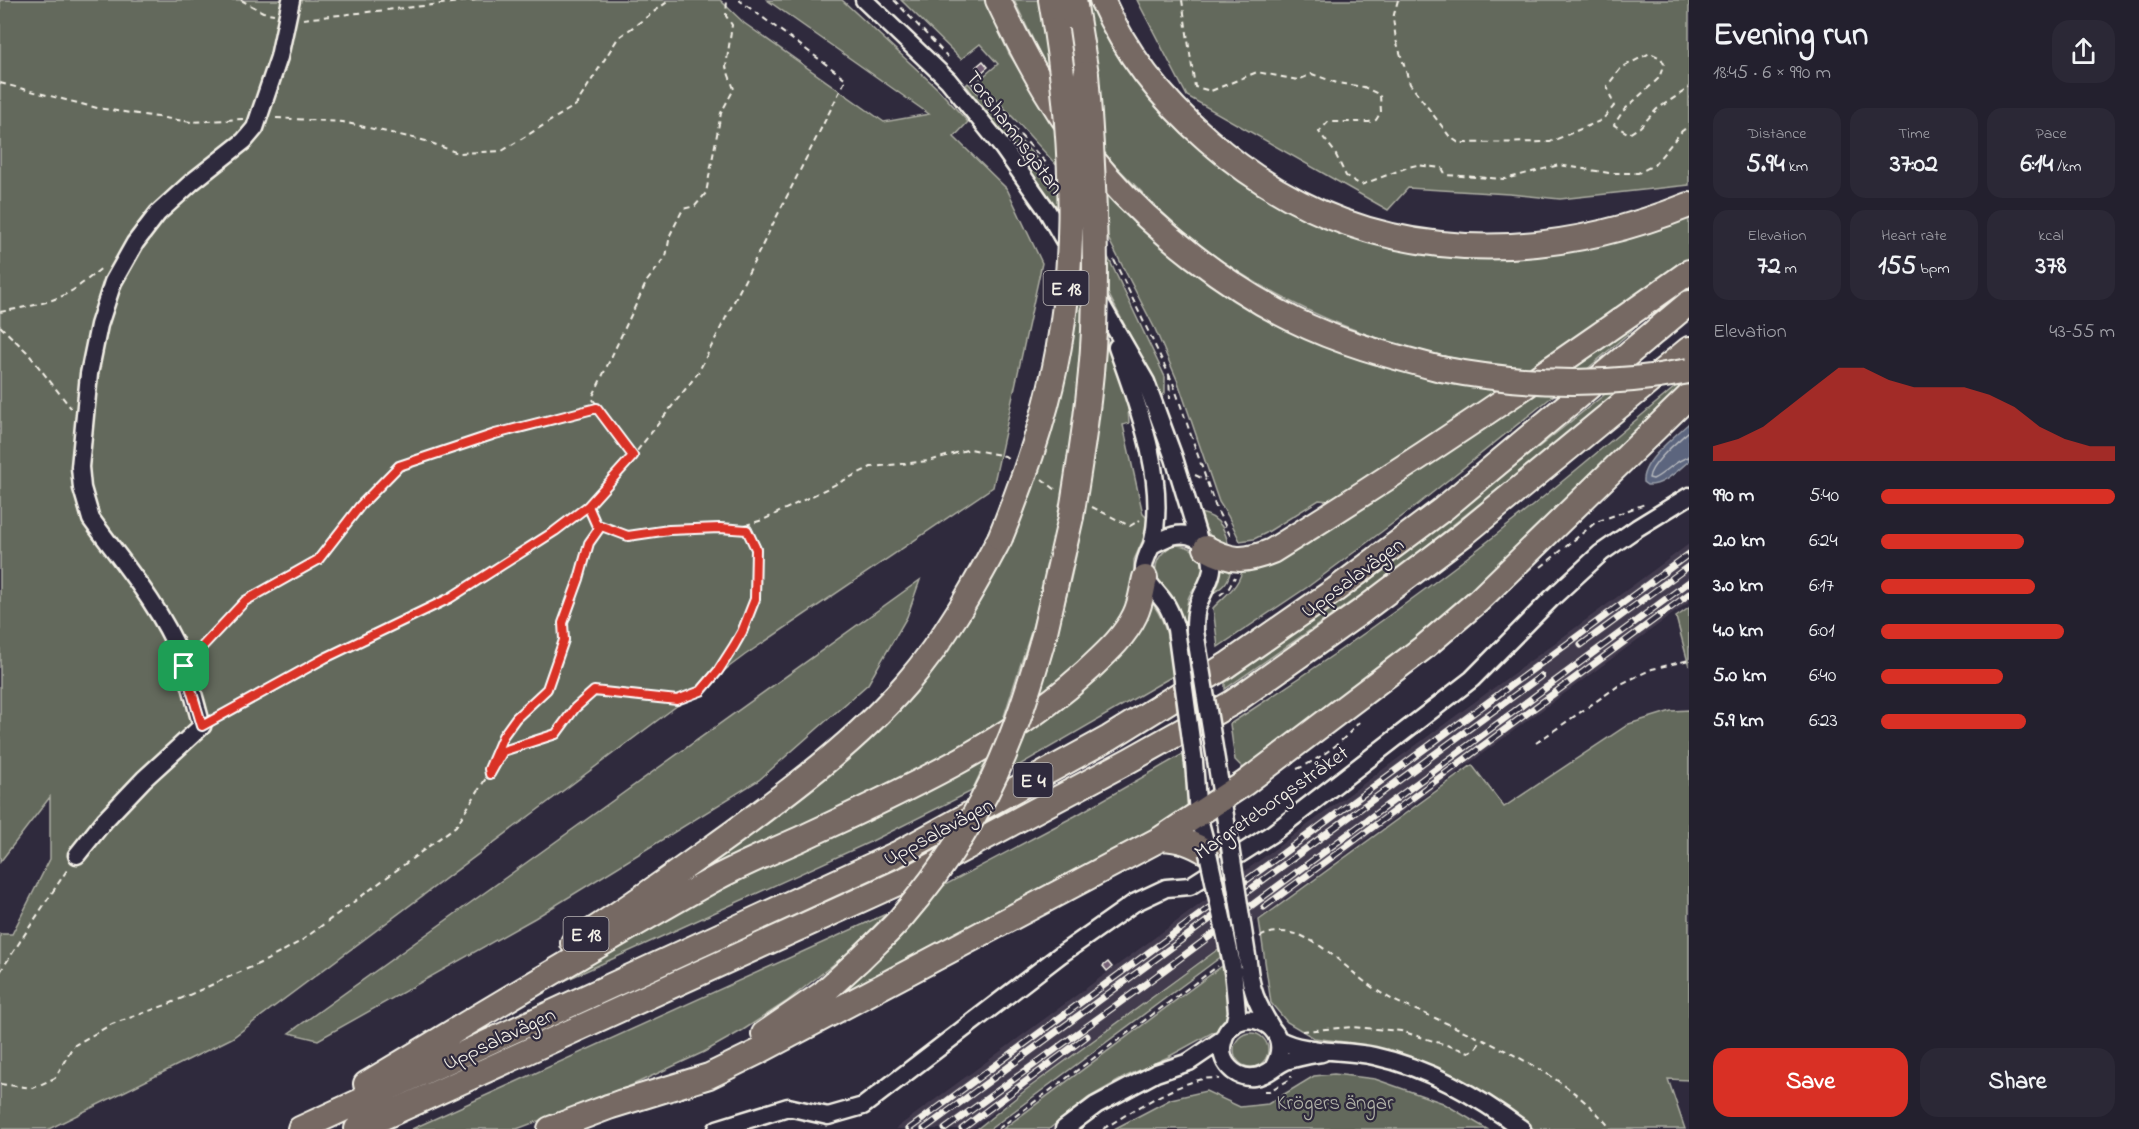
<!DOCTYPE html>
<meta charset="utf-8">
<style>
:root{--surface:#23202e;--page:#2b2836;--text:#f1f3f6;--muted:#a3a3aa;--accent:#d93025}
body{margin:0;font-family:"Indie Flower",sans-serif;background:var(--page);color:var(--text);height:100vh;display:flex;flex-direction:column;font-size:22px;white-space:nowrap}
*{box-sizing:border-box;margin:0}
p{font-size:20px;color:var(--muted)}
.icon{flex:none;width:33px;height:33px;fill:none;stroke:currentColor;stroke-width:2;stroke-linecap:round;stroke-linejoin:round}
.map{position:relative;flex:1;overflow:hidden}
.details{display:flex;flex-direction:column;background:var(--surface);width:450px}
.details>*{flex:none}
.pin{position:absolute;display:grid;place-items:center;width:51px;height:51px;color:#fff;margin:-26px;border-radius:12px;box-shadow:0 3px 9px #0006}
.round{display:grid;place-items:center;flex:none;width:63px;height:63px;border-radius:18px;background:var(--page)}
.head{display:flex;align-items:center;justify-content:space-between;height:102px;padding:0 24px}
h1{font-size:33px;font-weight:800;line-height:45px}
.metrics{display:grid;grid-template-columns:repeat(3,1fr);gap:9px;height:102px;padding:6px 24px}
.metrics div{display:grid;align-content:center;border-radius:15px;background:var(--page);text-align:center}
.metrics b{font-size:26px;font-weight:800}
.metrics small{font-size:16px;font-weight:400}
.metrics p{font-size:16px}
.chart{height:168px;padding:12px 24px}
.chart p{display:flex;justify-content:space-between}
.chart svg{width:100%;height:108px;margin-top:6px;fill:var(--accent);opacity:.7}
.cta{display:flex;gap:12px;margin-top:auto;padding:12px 24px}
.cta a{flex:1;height:69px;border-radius:18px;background:var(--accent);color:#fff;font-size:24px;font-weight:800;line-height:69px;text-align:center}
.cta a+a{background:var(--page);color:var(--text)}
ul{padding:0 24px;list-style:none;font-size:20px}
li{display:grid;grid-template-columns:96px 72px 1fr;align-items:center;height:45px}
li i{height:15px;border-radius:8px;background:var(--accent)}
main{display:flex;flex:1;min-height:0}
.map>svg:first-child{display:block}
.built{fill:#433a4e}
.green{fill:#63695c;stroke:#acada2;stroke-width:1.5}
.water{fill:#5b657e;stroke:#989da8;stroke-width:1.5}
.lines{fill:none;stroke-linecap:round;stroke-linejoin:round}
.shore{stroke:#b7b9be;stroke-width:1.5}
.building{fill:#735e74;stroke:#f4f1e8;stroke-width:1.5}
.minor-casing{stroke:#f4f1e8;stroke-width:21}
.highway-casing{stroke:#f4f1e8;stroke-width:28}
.path{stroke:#f4f1e8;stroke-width:2;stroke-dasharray:6 4.5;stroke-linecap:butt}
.minor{stroke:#2f2a3d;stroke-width:16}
.highway{stroke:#766964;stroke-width:24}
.rail-casing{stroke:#f4f1e8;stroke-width:7}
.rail{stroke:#2f2a3d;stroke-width:4.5;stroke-dasharray:14;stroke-linecap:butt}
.minor-bridge-casing{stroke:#f4f1e8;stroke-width:21;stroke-linecap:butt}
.highway-bridge-casing{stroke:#f4f1e8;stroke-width:28;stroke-linecap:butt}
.minor-bridge{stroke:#2f2a3d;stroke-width:16}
.highway-bridge{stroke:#766964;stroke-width:24}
.route-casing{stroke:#fff;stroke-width:12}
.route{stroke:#d93025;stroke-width:8}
.labels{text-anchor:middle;stroke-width:4.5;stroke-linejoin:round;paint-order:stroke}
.shield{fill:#2f2a3d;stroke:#b9b5b5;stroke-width:1.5}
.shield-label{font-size:20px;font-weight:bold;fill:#f4f1e8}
.street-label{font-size:21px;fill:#f4f1e8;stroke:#2f2a3d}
.park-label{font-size:21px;fill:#b3b4a9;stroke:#2f2a3d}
</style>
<main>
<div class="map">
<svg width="1689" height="1129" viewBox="0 0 1689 1129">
<rect width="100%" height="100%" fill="#2f2a3d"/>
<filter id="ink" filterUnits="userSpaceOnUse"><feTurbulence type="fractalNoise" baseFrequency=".0167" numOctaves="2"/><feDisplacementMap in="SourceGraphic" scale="12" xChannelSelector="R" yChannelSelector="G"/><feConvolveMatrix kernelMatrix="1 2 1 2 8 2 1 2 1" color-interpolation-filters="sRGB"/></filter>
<g filter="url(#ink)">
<path class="built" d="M1689,544v58l-718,527h-76z"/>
<path class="green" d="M0,0h720l24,23 140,99 45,-8 -162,-114h75l95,88 31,34 -14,15 53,52 35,74 -49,224 -248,168 -513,383 -183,91h-49v-195h12l38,-75v-62l-50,65z
M901,0h84l24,54 47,73 3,41 -80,-88 19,-16 -18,-20 -19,15z
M1014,0h25l12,77z
M1086,0h8l128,164 231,90 236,-41v49l-151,108c-122,-10 -235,-49 -334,-122 -36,-27 -68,-62 -100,-94l-8,-88z
M1137,0h552v185l-129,14 -51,-5 -101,-6 -20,22 -201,-114z
M968,83l92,101v27l-94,-126z
M1106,189l124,104 279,97 -179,111 -11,-1 -53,33 -12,6 -14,2 -12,-25 -9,-14 -41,-120 -23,-53 -48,-93z
M1107,255l58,122v16l-3,2 -10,-12 -17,-38 -28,-54z
M1077,281l9,15 -3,63 -26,178 -27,98 -30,94 -59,33 -285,135 82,-59 232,-224z
M1669,298l-84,73h-24z
M1105,333l22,61 2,29 -6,2 20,89 8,8 -17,38 1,28 -21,45 -79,73c12,-41 25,-81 35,-123 19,-82 29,-166 35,-250z
M1689,381v5l-229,221 -215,163 -10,-10 -5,-36c97,-63 192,-129 282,-202 57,-45 113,-93 169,-140z
M1534,391l24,1 -146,117 -103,77 -91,61 -5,-39c13,-14 27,-21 30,-42z
M1609,391h12l-231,184 -165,114v-6l158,-112z
M1200,513c22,4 26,19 30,39l-16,-10 -17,-27z
M1173,545c16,-1 34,9 29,29 -3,9 -11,16 -14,25 -2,9 -1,16 0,25h-4c-3,-10 -7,-22 -14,-31 -3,-4 -7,-7 -10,-11 -10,-15 -1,-29 13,-37z
M1222,565l9,1c-1,14 -6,20 -18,27l6,-10z
M920,580l-13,37 -39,67 -109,96 -224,138 -217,122 -29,-7z
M1148,598c21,24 21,48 25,78l-164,95 18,-42z
M1689,608v58l-13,-49z
M1689,710v370l-21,-1 17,50h-151l-37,-28 -44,-25 -37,-16 -64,-17 -38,-5 -27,-16 -16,-19 -12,-83 213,-155 32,42 125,-83 42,-13z
M990,752l-18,39 -102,51 -326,148 171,-100z
M1183,754l7,51 -40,26 -191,101 -130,72 66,-62 46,-55 134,-71z
M886,914l-37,38 -63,50 -43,28 -39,22 -76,35 -111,42h-105z
M1221,947l1,9 -232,173h-13l50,-40z
M1222,966l7,39 -3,15 -7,9 -51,28 -43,20 -37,21 -39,31h-46z
M1234 1050a17 17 0 1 1 34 0a17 17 0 1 1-34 0Z
M1334,1074l41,5 68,24 44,26h-373l57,-30 35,-8 34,16 28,-3 46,-28z"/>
<path class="water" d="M1689,423v38c-12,10 -26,25 -42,24l-4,-3c-2,-20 32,-46 46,-59z"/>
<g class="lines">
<path class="shore" d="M1689,431c-11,10 -39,33 -40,47l4,1c12,-5 23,-20 36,-22"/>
</g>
<path class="building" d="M983,61l5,6 -6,5 -6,-5z
M1108,962l4,5 -5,4 -4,-5z"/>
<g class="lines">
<defs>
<path id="minor" d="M864,0l84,80 55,68 43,61 100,173 28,76 25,82
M1117,347c21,59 51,135 35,198
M1176,629c-3,-9 -5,-18 -11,-26 -18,-25 -30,-25 -13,-58 15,-8 28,-15 44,-7 5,3 9,8 12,13 12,22 -5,36 -11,57 -2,7 -2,15 -2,23
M1216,760l12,74
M1194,762l4,53 10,38
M77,855l28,-35 39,-41 58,-53c-7,-23 -12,-49 -22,-71 -20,-49 -58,-93 -89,-136l-9,-31 -2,-21 9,-93 10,-49 14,-43 22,-39 23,-30 34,-31 52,-41 11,-13 24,-71 12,-57
M1248,962c3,29 8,40 23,65
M1233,969l4,43 -3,13
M1278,1039c26,15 66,10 96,17 55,12 103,40 148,73
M1273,1068c27,-46 -41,-68 -50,-26 -5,19 11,37 31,35 12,-1 21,-11 32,-16 11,-4 24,-6 36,-8
M717,1129l71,-22 40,9 35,-10 197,-151 74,-52 32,-15 24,-2 83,-53 199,-154 79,-80 50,-46 36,-25 52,-32
M1064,1129l32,-24 60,-32 33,-11 34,-23"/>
<path id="highway" d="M998,0c29,61 62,122 107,174 49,56 122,113 189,146 46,23 97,36 147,49
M1051,0l5,30
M1074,0l12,74
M1102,0c24,54 62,102 106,140 139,123 314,132 481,65
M1206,548c25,14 39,14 66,3 142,-88 281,-182 417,-279
M1044,636l27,-119
M1162,838c18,1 30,5 46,15
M573,943c55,-34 108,-73 161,-111 61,-45 123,-91 173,-149 38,-44 66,-94 93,-145
M764,1034l58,-40 37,-34
M366,1084c117,-70 233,-141 352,-207 27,-14 55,-26 82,-38 100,-47 204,-92 286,-167 18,-17 38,-34 49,-57 6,-12 7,-25 10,-37
M608,1107l101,-31 51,-25 402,-213 83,-55 178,-135 55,-47 211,-205
M300,1129l597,-275 212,-116 118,-73 108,-75 108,-81 246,-206
M357,1129l558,-254 215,-115 102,-57 130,-92 102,-77 225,-185
M550,1129l72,-27"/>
</defs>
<use href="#minor" class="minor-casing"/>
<use href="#highway" class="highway-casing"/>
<path class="path" d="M241,0l22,12 11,2
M894,0l54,57
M1182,0l13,87 16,4 46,-19 41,8 14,-6 25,9 27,4 16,8 1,17 -5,8 -7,2h-41l-9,10 15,19 12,25 15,9 47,-18 9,-2 25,3 4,7 59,4 54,-14 50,8h29l16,-8 28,-34 7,-5
M1398,0l-5,18 3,22 14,44 40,53 9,6 91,-1 52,-22 12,-14 -7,-20 14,-18 29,-15 11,5 3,6 -5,14 -36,33 -9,14 15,9 11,-7 17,-18 32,-21
M303,19l175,-19
M970,81l80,86
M0,83l97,25 94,14 52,-3
M276,118l67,4 83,19 32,12 44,-2 74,-46 42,-67 52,-38
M1114,260l59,123 43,125 16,31
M0,312c20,-4 41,-7 60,-15 16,-7 29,-19 43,-30
M0,326l27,26 44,56
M1169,374l1,25
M632,456l-40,-58 55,-117 19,-24 4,-22 13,-26 12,-3 11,-13 15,-80 13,-24 -8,-22 6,-42 -6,-9 1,-16
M1195,475l11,5
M1042,479l14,11
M1092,507l38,19 10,-6
M735,528l28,-8 108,-53 58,-6 41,-12 35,7 4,3
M1541,567l55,-45 49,-18
M1220,595l9,-7 6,-11
M196,653l49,-52 73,-41 42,-54 39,-40 96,-32 102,-26
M215,719l110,-61 125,-60 105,-67 33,-26 45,-49 65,-83 148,-294 -107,-79
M1536,743l85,-59 31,-15 37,-9
M1297,769c22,-9 47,-28 62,-47
M490,774l-1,-5 14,-33 13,-18 31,-29 17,-49 -1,-17 16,-44 5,-20 5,-16 12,-17
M1260,937c10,-7 33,-6 44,0 29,13 50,40 77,56 17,11 36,17 54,25 62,28 133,57 176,111
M0,972l69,-105
M1302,1031l50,-4 49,4 68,21 7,-4 6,-8
M0,1084l33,4 22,-10 18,-32 39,-22 57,-20 98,-44 34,-19 155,-115 47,-75 53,-17 19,-26 19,-17 83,9 24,-9 17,-20 16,-25 8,-14 13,-33 1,-50 -9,-19 -27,-2 -51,2 -41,6 -32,-12 -8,-19
M1264,1091h5l22,-12v-3
M998,1129l220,-163
M1103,1129c25,-15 88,-57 116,-50"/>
<use href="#minor" class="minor"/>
<use href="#highway" class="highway"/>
<defs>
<path id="rail" d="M1581,645l108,-79
M1264,907l425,-313
M909,1129l780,-575
M924,1129l617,-453
M945,1129l195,-141 549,-406
M962,1129l125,-93"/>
</defs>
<use href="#rail" class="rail-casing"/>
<use href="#rail" class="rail"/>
<defs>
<path id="minor-bridge" d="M1176,629l18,133
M1195,631l21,129
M1228,834l20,128
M1208,853l25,116"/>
<path id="highway-bridge" d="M1441,369c83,16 165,18 248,2
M1071,517c10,-61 20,-124 23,-186 3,-86 -1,-171 -8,-257
M1000,538c18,-44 34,-88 46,-133 33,-123 29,-251 10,-375
M859,960c14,-14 29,-27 42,-42 44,-51 82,-110 107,-173 15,-35 25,-72 36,-109"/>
</defs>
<use href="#minor-bridge" class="minor-bridge-casing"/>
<use href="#highway-bridge" class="highway-bridge-casing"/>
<use href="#minor-bridge" class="minor-bridge"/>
<use href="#highway-bridge" class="highway-bridge"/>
</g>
</g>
<g class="lines" filter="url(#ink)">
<defs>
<path id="route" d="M184,666l18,60 123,-68 125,-60 105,-67 33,-25 8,18 5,2 -12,17 -10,36 -16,44 1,17 -17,49 -31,29 -13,18 -14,33 1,5 13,-23 53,-17 19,-26 19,-17 83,9 24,-9 17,-20 16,-25 8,-14 13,-33 1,-50 -9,-19 -27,-2 -51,2 -41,6 -32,-12 -8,-18 45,-50 -36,-48 -102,26 -96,32 -39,40 -42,54 -73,41 -61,65"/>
</defs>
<use href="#route" class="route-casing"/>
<use href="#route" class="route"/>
</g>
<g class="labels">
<g class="shield">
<rect x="1043.5" y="271" width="45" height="34" rx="4.5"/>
<rect x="1013.5" y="763" width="39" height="34" rx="4.5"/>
<rect x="563.5" y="917" width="45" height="34" rx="4.5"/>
</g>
<g class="shield-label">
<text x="1066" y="295">E 18</text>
<text x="1033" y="787">E 4</text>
<text x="586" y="941">E 18</text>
</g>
<g class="street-label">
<text transform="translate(1015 132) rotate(53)" y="7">Torshamnsgatan</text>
<text transform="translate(1352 577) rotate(-36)" y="7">Uppsalavägen</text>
<text transform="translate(1271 802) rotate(-35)" y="7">Margreteborgsstråket</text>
<text transform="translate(938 831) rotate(-28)" y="7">Uppsalavägen</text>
<text transform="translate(499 1038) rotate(-25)" y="7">Uppsalavägen</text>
</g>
<g class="park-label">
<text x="1335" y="1109">Krögers ängar</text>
</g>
</g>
</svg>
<div class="pin" style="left:184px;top:666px;background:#1e9e55"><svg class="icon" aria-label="arrive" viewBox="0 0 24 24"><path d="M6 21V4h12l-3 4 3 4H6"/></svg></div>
</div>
<section class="details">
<div class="head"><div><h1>Evening run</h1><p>18:45 · 6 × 990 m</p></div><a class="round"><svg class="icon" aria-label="share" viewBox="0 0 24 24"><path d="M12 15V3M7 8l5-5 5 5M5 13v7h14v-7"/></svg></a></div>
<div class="metrics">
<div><p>Distance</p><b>5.94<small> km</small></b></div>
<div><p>Time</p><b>37:02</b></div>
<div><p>Pace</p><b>6:14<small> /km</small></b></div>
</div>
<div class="metrics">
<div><p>Elevation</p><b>72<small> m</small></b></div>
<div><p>Heart rate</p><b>155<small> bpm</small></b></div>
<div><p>kcal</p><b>378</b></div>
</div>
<div class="chart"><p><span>Elevation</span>43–55 m</p>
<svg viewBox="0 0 160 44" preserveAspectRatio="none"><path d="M0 44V38L10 35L20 30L30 22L40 14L50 6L60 6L70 11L80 14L90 14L100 14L110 17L120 22L130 30L140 35L150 38L160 38V44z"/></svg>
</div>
<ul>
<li><b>990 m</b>5:40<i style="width:100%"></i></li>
<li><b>2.0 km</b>6:24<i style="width:61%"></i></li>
<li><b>3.0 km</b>6:17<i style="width:66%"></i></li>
<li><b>4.0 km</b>6:01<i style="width:78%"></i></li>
<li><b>5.0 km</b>6:40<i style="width:52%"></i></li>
<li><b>5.9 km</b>6:23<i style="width:62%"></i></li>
</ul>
<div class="cta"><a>Save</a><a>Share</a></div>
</section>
</main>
